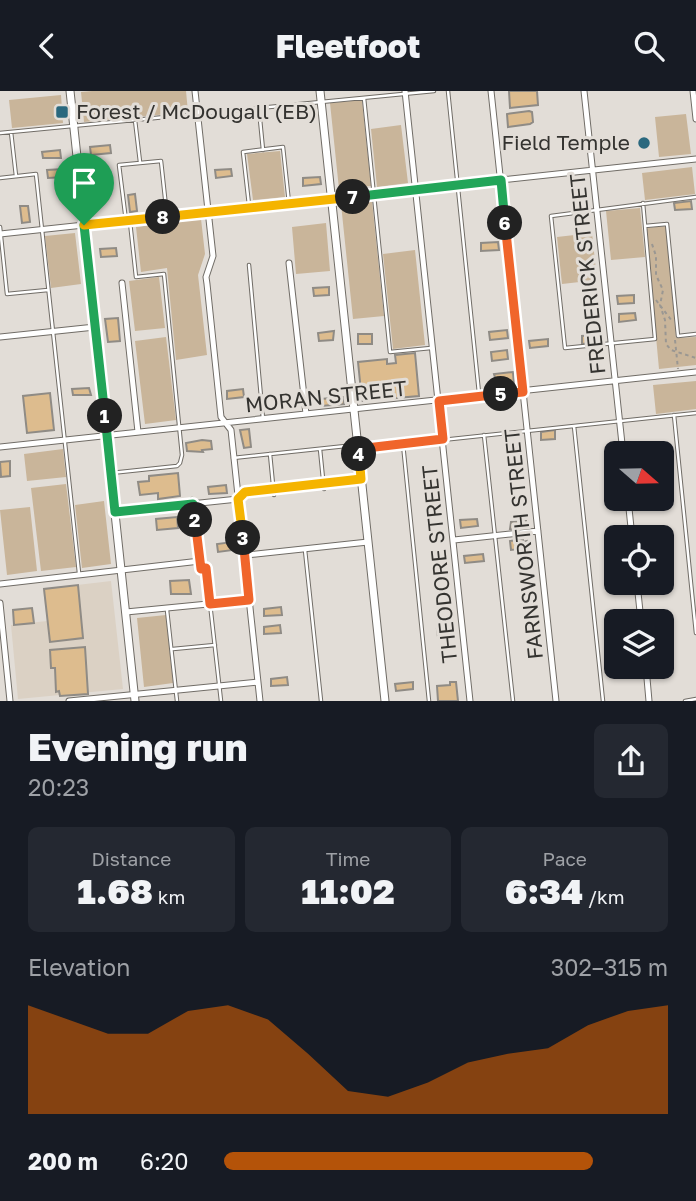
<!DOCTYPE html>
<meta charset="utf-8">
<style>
:root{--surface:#171b24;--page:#242831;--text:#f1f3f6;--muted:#9ea1a6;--accent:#b45309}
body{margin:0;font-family:"Golos Text",sans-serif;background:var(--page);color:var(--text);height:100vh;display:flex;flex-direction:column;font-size:26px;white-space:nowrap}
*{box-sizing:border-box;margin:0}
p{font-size:23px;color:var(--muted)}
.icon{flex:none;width:38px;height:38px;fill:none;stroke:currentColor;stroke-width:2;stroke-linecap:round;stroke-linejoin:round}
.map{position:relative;height:610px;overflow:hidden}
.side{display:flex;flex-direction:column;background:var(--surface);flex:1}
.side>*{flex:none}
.needle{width:46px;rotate:110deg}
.fabs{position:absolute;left:604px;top:350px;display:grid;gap:14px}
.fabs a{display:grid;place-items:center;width:70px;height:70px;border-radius:10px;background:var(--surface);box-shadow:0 2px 5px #0004;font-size:35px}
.pin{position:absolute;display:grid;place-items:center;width:60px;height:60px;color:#fff;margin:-72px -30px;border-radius:50% 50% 50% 0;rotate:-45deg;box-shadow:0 0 7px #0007}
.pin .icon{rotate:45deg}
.km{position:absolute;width:35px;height:35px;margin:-18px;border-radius:50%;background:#222;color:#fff;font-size:19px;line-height:35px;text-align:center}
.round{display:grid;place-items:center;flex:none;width:74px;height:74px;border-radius:10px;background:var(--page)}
.overview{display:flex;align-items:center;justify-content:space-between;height:119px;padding:0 28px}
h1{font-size:38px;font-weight:800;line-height:52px}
.metrics{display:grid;grid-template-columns:repeat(3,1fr);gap:10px;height:119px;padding:7px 28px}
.metrics div{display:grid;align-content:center;border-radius:10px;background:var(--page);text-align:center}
.metrics b{font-size:35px;font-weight:800}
.metrics small{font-size:19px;font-weight:400}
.metrics p{font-size:19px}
.chart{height:196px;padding:14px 28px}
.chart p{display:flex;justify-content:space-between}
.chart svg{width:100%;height:126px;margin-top:7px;fill:var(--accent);opacity:.7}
ul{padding:0 28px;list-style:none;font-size:23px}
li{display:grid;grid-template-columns:112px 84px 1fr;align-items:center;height:52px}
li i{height:18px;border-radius:9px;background:var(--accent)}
header{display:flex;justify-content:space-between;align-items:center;height:91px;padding:0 28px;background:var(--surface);font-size:32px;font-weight:800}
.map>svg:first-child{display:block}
.built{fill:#dbd1c4}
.green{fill:#c9b59a}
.building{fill:#ddbc8e;stroke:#8f8b85;stroke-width:2}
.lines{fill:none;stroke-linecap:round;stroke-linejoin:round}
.lane-casing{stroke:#706c66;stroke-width:4.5}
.street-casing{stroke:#706c66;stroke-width:7}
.secondary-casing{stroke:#706c66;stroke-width:9}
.path{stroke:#9a9792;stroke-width:2;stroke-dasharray:3.5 3.5;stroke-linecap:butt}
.lane{stroke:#fff;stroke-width:2.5}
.street{stroke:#fff;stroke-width:5}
.secondary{stroke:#fff;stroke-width:7}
.split-1-casing{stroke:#fff;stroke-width:14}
.split-2-casing{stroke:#fff;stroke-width:14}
.split-3-casing{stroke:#fff;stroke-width:14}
.split-4-casing{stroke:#fff;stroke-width:14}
.split-5-casing{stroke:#fff;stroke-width:14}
.split-6-casing{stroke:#fff;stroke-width:14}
.split-7-casing{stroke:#fff;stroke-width:14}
.split-8-casing{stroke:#fff;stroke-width:14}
.split-9-casing{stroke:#fff;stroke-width:14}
.split-1{stroke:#22a559;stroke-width:9}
.split-2{stroke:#22a559;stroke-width:9}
.split-3{stroke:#f0652b;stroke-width:9}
.split-4{stroke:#f5b400;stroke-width:9}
.split-5{stroke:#f0652b;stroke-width:9}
.split-6{stroke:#f0652b;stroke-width:9}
.split-7{stroke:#22a559;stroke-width:9}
.split-8{stroke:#f5b400;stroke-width:9}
.split-9{stroke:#f5b400;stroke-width:9}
.poi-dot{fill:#2a687e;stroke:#e2ddd7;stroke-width:2.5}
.labels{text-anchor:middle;stroke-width:6;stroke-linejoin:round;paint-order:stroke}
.poi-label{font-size:21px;fill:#343330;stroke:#e2ddd7;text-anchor:start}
.street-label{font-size:21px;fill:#343330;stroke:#e2ddd7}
</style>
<header><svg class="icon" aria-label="back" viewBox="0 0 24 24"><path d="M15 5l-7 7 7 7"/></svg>Fleetfoot<svg class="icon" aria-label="search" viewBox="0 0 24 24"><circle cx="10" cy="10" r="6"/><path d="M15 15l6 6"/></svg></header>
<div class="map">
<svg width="696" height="610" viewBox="0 0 696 610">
<rect width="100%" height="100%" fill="#e2ddd7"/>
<path class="built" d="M111,490l12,108 -105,10 -7,-74 36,-4 -4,-32z"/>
<path class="green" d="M92,0h94l2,21 -104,10 -3,-30z
M61,4l2,28 -51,5 -3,-28z
M362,9l9,86 -32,3 -9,-86z
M686,23l5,40 -32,3 -4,-40z
M401,34l7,58 -31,4 -6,-58z
M280,60l5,46 -32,3 -6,-46z
M692,76l3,27 -50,6 -3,-27z
M372,110l12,115 -31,3 -12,-115z
M640,117l5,49 -34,3 -5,-49z
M201,128l4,35 -7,21 9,80 -31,5 -9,-92 -26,4 -5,-45z
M326,132l4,48 -34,3 -4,-47z
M666,135l10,112 20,-1v28l-37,4 -13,-141z
M75,142l6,51 -30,4 -6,-52z
M592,142l5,47 -35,4 -5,-47z
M415,159l10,95 -32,4 -10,-95z
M159,186l6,51 -30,3 -6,-50z
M166,246l10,83 -31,4 -10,-83z
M696,290v28l-40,5 -3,-29z
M63,358l3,28 -39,4 -3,-27z
M66,393l10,83 -35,4 -10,-83z
M104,410l7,63 -29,4 -7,-63z
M30,416l7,64 -30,4 -7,-65z
M166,524l7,68 -29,4 -7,-69z"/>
<path class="building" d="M509,0h28l1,14 -28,3z
M529,20l3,1 1,10 -3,2 -22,3 -1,-13z
M110,54l1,8 -20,2 -1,-8z
M60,59l1,8h-18l-1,-6z
M64,78l1,8 -17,1 -1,-8z
M231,78l1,7 -16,2 -1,-8z
M320,86l1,7 -18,2v-8z
M135,103l2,17 -7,1 -2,-17z
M691,110l1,8 -17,1 -1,-7z
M20,115h8l2,16 -8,1z
M498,151l1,8 -18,1v-8z
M116,157l1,8 -16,1 -1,-8z
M329,196v8l-15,1 -1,-8z
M634,204v8l-16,1 -1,-8z
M635,222l1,7 -17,2v-8z
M118,227l2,23 -12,1 -3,-23z
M507,239l1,8 -18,2 -1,-8z
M334,240l-1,9 -14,1 -1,-8z
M358,243h14v10h-14z
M602,243l1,7 -21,3v-8z
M548,248v7l-18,2 -1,-7z
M507,259l1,9 -16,2 -1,-9z
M415,262l4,43 -57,5 -4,-39 29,-3v5l9,-1 -1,-8z
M513,281l1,14 -16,1 -4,-13z
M89,297l2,7h-18l-1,-6z
M243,298l1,8 -17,2v-8z
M50,302l4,37 -27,3 -4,-37z
M343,306l1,7 -23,2v-7z
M249,338l2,18 -7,1 -4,-18z
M555,339v9l-14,1v-8z
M202,349l9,1 1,8 -10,1 1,2 -16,-1 -1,-8z
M10,370v15l-9,1 -1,-15z
M178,382l2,23 -22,3v-6l-18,2 -2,-13 11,-1v-5z
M226,394l1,8 -18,1 -1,-7z
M177,426l1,11 -21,2 -1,-11z
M477,428l1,7 -17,2 -1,-8z
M526,430l1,8h-17l1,-7z
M523,448v3l4,-1 1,7 -17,2 -1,-9z
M232,451l1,8 -15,2 -1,-8z
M483,463l1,7 -19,2 -1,-7z
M189,489l2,14h-20l-1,-13z
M78,494l5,53 -33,4 -6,-53z
M281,516l1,8 -18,1v-7z
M32,517l2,15 -20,2 -1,-15z
M280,534l1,8 -17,1v-7z
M453,537l1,7 -16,2 -1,-8z
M85,556l3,47 -28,2 -1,-5 -3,1 -1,-24h-4l-1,-18z
M287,586l1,8 -17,1v-7z
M413,591v7l-17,2 -1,-7z
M450,591h6l2,19h-20l-1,-15 13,-1z"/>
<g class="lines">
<defs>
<path id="lane" d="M448,0l31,302
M364,7l26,254 41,-4
M259,18l4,41
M135,29l5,42
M11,41l5,44
M0,42l434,-42
M0,87l36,-4 43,399
M643,112l12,136 -90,9 -14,-132 145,-19
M249,114l-6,-53 40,-5 6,56
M126,130l-7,-56 42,-4 6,55
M645,135l22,-2 11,112 18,-2
M0,136l7,67 41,-4
M249,174l14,154
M674,324l22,218
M574,335l29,275
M484,344l29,266
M403,353l26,257
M320,358l4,40
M358,358l338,-36
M270,363l4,41
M233,367l122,-13
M111,382l66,-7 3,-3 2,-8 -18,-181 -28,3 -6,-55
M192,408l9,70 5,-1 15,133
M305,459l16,151
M167,519l10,91
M173,558l42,-4
M685,610l11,-2"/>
<path id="street" d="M195,0l18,165 -7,21 1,7 14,133 10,13 29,271
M405,0l65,610
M491,0l65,610
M584,0l39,362
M693,0l3,28
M0,143l696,-75
M289,172l17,151
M122,192l16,149
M0,246l95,-10
M0,356l696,-75
M628,408l4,38
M115,421l123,-13 7,-7 116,-13
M454,449l84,-9
M246,464l122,-13
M637,492l4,38
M0,493l200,-23
M0,512l10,98
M126,521l123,-12
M646,576l3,34
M69,610l189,-19"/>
<path id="secondary" d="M70,0l65,610
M320,0l65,610"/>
</defs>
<use href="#lane" class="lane-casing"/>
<use href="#street" class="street-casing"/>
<use href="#secondary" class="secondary-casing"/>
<path class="path" d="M652,153l4,12v19l7,15 -3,15 5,15 1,24 5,6 25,8
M656,209l16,21
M675,249l3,29"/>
<use href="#lane" class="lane"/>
<use href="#street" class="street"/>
<use href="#secondary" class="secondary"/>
</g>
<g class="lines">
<defs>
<path id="split-1" d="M84,134l21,191"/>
<path id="split-2" d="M105,325l10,96 78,-8 2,16"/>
<path id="split-3" d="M195,429l6,49 5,-1 4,36 39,-4 -6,-62"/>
<path id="split-4" d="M243,447l-5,-39 7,-7 116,-13 -2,-25"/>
<path id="split-5" d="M359,363l-1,-5 85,-10 -4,-38 62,-7"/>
<path id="split-6" d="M501,303l22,-2 -18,-169"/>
<path id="split-7" d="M353,106l148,-17 4,43"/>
<path id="split-8" d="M163,126l190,-20"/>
<path id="split-9" d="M84,134l79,-8"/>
</defs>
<use href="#split-1" class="split-1-casing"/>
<use href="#split-2" class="split-2-casing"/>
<use href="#split-3" class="split-3-casing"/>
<use href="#split-4" class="split-4-casing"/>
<use href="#split-5" class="split-5-casing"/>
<use href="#split-6" class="split-6-casing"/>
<use href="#split-7" class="split-7-casing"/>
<use href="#split-8" class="split-8-casing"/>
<use href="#split-9" class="split-9-casing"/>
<use href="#split-1" class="split-1"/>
<use href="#split-2" class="split-2"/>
<use href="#split-3" class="split-3"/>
<use href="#split-4" class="split-4"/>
<use href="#split-5" class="split-5"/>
<use href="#split-6" class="split-6"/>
<use href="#split-7" class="split-7"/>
<use href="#split-8" class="split-8"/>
<use href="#split-9" class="split-9"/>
</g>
<g class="poi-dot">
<rect x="55" y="14" width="14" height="14" rx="3.5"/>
<circle cx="644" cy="52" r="7"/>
</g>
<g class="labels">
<g class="poi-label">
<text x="76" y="28">Forest / McDougall (EB)</text>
<text x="630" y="59" text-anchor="end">Field Temple</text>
</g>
<g class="street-label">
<text transform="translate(588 183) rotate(-96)" y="7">FREDERICK STREET</text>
<text transform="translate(326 306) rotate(-6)" y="7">MORAN STREET</text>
<text transform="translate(524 453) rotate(-96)" y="7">FARNSWORTH STREET</text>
<text transform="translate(440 473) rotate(-96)" y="7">THEODORE STREET</text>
</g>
</g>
</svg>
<div class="fabs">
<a><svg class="needle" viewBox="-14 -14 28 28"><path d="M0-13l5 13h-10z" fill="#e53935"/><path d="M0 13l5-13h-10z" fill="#9ea1a6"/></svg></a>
<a><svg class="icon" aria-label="locate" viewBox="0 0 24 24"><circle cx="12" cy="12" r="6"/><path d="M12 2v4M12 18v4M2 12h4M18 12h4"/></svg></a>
<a><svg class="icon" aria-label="layers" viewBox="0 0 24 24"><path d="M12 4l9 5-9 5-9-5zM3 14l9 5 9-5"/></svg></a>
</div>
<div class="pin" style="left:84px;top:134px;background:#1e9e55"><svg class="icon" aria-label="arrive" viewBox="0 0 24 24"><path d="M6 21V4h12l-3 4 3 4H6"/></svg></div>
<b class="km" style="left:105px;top:325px">1</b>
<b class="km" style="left:195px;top:429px">2</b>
<b class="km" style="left:243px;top:447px">3</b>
<b class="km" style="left:359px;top:363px">4</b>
<b class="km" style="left:501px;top:303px">5</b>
<b class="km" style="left:505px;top:132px">6</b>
<b class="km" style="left:353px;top:106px">7</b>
<b class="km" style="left:163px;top:126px">8</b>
</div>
<section class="side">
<div class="overview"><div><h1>Evening run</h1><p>20:23</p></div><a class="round"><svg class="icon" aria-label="share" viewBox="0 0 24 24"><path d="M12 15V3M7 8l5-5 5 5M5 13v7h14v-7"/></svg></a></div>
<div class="metrics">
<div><p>Distance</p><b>1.68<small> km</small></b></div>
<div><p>Time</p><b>11:02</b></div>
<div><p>Pace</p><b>6:34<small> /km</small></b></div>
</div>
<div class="chart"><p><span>Elevation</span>302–315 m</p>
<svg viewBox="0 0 160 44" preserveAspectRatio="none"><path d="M0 44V6L10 11L20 16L30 16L40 8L50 6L60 11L70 23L80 36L90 38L100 33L110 26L120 23L130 21L140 13L150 8L160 6V44z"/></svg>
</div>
<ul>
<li><b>200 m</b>6:20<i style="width:83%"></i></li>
</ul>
</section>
